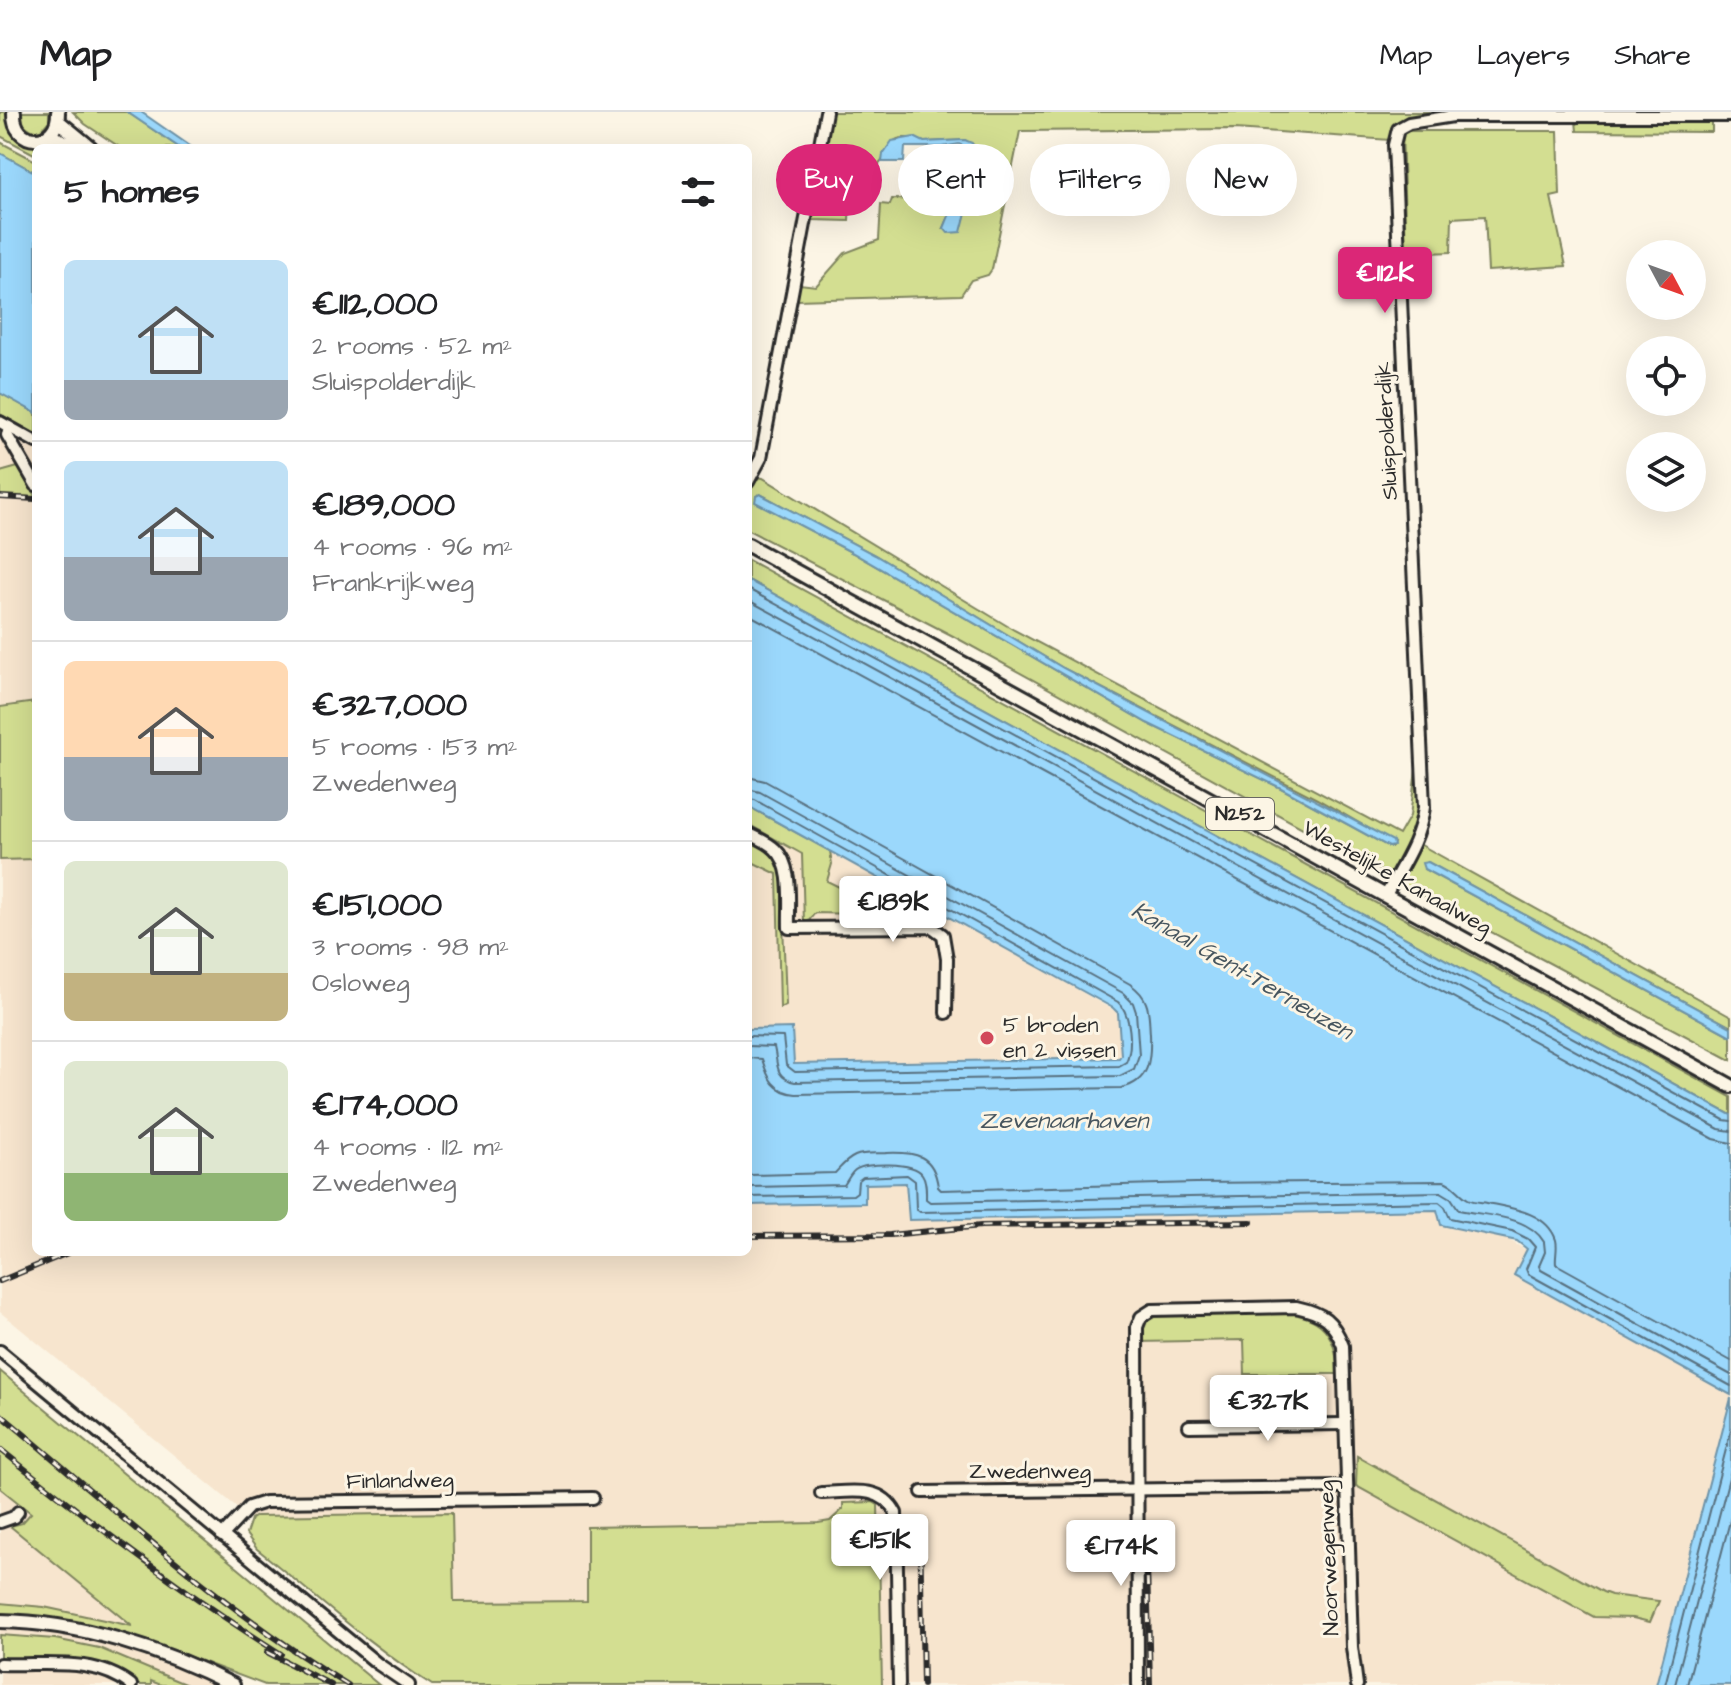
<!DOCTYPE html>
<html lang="en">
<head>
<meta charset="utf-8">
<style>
  body { margin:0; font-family:"Architects Daughter",sans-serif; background:#f2f2f2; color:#202124; height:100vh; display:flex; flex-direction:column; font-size:30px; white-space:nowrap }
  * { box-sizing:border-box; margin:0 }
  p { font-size:26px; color:#757577 }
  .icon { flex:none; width:44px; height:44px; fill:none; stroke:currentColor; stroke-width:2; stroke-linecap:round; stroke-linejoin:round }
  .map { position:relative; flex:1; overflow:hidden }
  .sheet { position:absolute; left:32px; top:32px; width:720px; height:1112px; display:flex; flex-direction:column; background:#fff; border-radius:12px; box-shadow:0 8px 32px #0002 }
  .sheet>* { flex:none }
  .banner { position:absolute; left:776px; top:32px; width:760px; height:72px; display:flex; gap:16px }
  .needle { width:52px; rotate:131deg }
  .controls { position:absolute; left:1626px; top:128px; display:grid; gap:16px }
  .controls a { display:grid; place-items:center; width:80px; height:80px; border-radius:50%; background:#fff; box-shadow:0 8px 32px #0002; font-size:40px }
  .price { position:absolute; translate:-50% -68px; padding:0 18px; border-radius:8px; background:#fff; color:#222; font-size:26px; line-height:52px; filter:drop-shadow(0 2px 4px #0008) }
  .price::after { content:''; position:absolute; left:50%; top:48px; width:24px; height:18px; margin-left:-12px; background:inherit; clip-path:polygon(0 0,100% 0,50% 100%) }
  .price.selected { background:#db2777; color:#fff }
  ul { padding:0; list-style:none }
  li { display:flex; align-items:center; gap:24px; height:200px; padding:0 32px }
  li+li { border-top:2px solid #e0e0e0 }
  li span { display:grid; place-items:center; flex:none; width:224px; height:160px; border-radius:12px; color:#555 }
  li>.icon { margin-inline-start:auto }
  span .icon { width:96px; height:96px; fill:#fffc; stroke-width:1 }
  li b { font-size:34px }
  h2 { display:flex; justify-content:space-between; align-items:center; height:96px; padding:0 32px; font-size:34px }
  .pill { padding:0 28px; border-radius:36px; background:#fff; box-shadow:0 8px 32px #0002; font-size:28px; line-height:72px }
  .pill.selected { background:#db2777; color:#fff }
  header { display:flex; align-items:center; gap:48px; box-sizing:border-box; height:112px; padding:0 40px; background:#fff; border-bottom:2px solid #e0e0e0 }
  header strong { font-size:38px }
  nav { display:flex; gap:44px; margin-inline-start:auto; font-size:28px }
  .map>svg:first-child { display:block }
  .built { fill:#f7e5ce }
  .green { fill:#d3de91; stroke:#7f845e; stroke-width:2; fill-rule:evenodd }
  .water { fill:#9bd8fc; stroke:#6e93a8; stroke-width:2 }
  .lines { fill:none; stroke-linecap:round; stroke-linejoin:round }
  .shore { stroke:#58707f; stroke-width:2 }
  .minor-casing { stroke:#2b2b2b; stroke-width:16 }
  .major-casing { stroke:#2b2b2b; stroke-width:18 }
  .minor { stroke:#fcf5e5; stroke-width:10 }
  .major { stroke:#fcf5e5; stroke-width:12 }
  .rail-casing { stroke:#2b2b2b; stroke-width:6 }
  .rail { stroke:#fcf5e5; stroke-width:3; stroke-dasharray:9; stroke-linecap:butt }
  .poi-dot { fill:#d1495b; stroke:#fcf5e5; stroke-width:3 }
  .labels { text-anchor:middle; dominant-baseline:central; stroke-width:6; stroke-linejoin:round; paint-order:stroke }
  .shield { fill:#fcf5e5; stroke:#6a6863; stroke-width:2 }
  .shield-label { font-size:20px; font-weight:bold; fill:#2b2b2b }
  .street-label { font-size:22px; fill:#2b2b2b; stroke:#fcf5e5 }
  .poi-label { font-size:22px; fill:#2b2b2b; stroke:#fcf5e5; text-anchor:start }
  .water-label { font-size:24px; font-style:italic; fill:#47565f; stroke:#fcf5e5 }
</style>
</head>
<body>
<header>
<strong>Map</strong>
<nav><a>Map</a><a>Layers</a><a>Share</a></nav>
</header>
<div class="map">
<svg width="1731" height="1573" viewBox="0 0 1731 1573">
  <rect width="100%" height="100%" fill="#fcf5e5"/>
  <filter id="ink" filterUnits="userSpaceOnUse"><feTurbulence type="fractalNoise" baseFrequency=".0125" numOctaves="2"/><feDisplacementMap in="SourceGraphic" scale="16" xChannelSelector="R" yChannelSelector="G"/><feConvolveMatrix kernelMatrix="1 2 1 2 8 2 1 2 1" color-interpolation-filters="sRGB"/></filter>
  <g filter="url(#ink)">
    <!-- built -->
    <g class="built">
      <path d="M0,252L36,273V1140H748V686L1731,1257V1355L1678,1573H453L0,1200Z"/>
      <path d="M0,1374L32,1400L240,1573H0Z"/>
    </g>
    <!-- green -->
    <g class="green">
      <path d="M0,0H9L11,14L65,33L63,36H36V43L0,24Z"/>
      <path d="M22,0H49V9L41,18L33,19L23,12Z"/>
      <path d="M73,0H127L180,36H121L85,12Z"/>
      <path d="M831,0H1558L1399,11L1390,28L1235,17L1020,19L992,157L988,163L971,168L961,183L797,188L800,172L816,174L845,141L879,128L881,92L890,93L892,87L956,88L944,116L963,106L968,88L964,82C966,64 981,53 975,35L965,28L924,30C918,27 913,27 906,26C884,25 890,46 876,55C869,60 860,57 851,59L849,109L813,108Z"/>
      <path d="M1576,9H1712V20L1577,19Z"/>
      <path d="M1402,19H1558L1560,83L1551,85L1566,154L1488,159L1485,104L1452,106L1451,140L1406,142Z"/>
      <path d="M0,30L36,49V61L0,41Z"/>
      <path d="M0,281L36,301V322L0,302Z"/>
      <path d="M18,355L36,384V389L0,384V360Z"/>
      <path d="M756,365L763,366L1014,518L1399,723L1410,704L1419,635L1422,703L1392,765L953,524L748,418V374ZM760,382L875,443L1063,556L1317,687L1394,731L1392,735H1389L1281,676L1147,611L853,441L756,390V384Z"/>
      <path d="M748,448L1731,985V1003L748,468Z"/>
      <path d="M36,590V747L0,748V595Z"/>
      <path d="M748,694L830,739L832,752L827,769L896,803L815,801L807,811H804L802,742L748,712Z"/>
      <path d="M748,726L771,740L781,754L786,893L780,896L777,762L748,748Z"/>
      <path d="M1421,733L1731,905V915L1428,750L1424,757L1731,924V948L1403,773L1400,770L1417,735Z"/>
      <path d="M1270,1199C1316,1202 1336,1213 1338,1262H1245L1244,1228L1138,1230L1140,1212L1149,1202Z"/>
      <path d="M0,1259L379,1573H265L145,1528L74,1511L0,1501V1491L44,1495L132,1514L10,1414L22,1411L31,1401L0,1376Z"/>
      <path d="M1357,1344L1603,1480L1611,1483L1659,1489L1650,1510L1633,1506L1594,1505L1356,1374Z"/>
      <path d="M873,1390L878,1393L882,1573H432C369,1533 315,1483 257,1437L246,1422L251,1407L256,1404L452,1401L454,1490L587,1489V1415L818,1411L830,1409L843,1397V1391Z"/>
      <path d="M0,1523L55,1527L99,1536L187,1573H161L151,1569V1573H137L111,1556L91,1550L0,1546Z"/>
    </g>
    <!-- water -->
    <g class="water">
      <path d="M127,0H141L193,36H180Z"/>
      <path d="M914,25L924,30L965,28L972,31L977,39V51L965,72L964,82L968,93L961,120L948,121L944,116L971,50L969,37L959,32L943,35H905L904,50H882L883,42L892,29Z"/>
      <path d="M0,41L36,61V301L0,281Z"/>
      <path d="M760,382L875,443L1063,556L1393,729L1394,734L1389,735L1281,676L1147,611L853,441L755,390L756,384Z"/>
      <path d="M748,468L1731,1003V1283L1514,1163L1527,1137L1517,1129L1441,1113L1437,1098L909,1108L906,1071L865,1072V1091L748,1093V917L792,916L794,952L1119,946L1121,943L1118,901L1113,896L748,694Z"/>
      <path d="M1428,750L1731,915V924L1424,757L1422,751Z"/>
      <path d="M1731,1286V1573H1656Z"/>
    </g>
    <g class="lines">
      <!-- shore -->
      <g class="shore">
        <path d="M748,477L1724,1008L1731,1009"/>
        <path d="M748,488L1719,1017L1731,1019"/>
        <path d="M748,502L1714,1027L1731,1031"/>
        <path d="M748,665L765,669L1130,872C1137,877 1143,882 1146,891C1150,900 1149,912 1150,922C1151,947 1150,970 1121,976L796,982C774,980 768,967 762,947L748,946"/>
        <path d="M748,677L760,680L1123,881L1133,891L1136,900L1139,943L1134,957L1120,964L795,970C774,966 778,951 774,935L748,934"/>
        <path d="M748,687L755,688L1118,890C1131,901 1133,935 1126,950L1119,954L795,960L786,953L783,925L748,924"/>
        <path d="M748,1063L835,1061C841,1055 846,1048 855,1044C864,1040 876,1042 887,1041C915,1040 934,1042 938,1075L941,1078L1195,1071L1444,1069C1455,1073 1459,1082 1468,1087C1473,1090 1481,1090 1487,1091C1511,1096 1547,1100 1556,1128C1558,1136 1555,1145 1556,1152L1731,1249"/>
        <path d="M748,1075L844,1073C847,1069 850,1062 855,1058C866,1050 914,1050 922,1062C927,1069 926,1079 926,1087L930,1090L1441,1080L1451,1086L1459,1098C1486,1104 1528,1103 1544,1130L1545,1140L1539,1154L1541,1158L1731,1263"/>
        <path d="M748,1085L853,1083L857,1080L858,1069L863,1065L907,1063L915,1069L916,1097L920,1100L1439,1090L1445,1095L1450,1106L1512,1119L1528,1127L1535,1135L1526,1157L1528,1162L1731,1274"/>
        <path d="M1665,1573L1731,1318"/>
        <path d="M1675,1573L1731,1358"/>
        <path d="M1687,1573L1731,1405"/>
      </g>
      <defs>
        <g id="minor">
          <path d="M0,310L36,330"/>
          <path d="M9,315L7,323L36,373"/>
          <path d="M748,370L761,346L826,0"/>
          <path d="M748,721C757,726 768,730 775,737C794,754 788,793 789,816L932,815L943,823L947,847L946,901"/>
          <path d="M1386,783C1402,753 1420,728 1424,695L1394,33L1398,17L1409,11L1453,4H1731"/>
          <path d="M0,1239L378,1552L409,1573"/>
          <path d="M1189,1314L1345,1312"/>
          <path d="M922,1380L1346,1375"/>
          <path d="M821,1381C850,1380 881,1372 896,1401L899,1573"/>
          <path d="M0,1410L14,1405L18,1400"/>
          <path d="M222,1424L249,1395L265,1390L593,1386"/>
          <path d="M0,1552C44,1554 94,1544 131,1573"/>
          <path d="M1138,1573L1137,1215L1141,1205L1152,1198L1296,1195C1323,1201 1333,1208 1343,1234L1352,1535L1357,1573"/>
        </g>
        <g id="major">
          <path d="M14,0C12,36 59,36 58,0"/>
          <path d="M58,9L91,36"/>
          <path d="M49,23L79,36"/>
          <path d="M748,433L1731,974"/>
          <path d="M0,1509C80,1510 162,1537 233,1573"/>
        </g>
      </defs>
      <!-- minor casing -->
      <use href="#minor" class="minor-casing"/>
      <!-- major casing -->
      <use href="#major" class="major-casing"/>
      <!-- minor -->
      <use href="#minor" class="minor"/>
      <!-- major -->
      <use href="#major" class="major"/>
      <defs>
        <g id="rail">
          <path d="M0,385L36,387"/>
          <path d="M748,1124L890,1123L981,1114L1251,1110"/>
          <path d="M0,1169L70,1140"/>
          <path d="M0,1302C112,1395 222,1498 348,1573"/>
          <path d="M0,1337C90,1410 182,1480 281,1542"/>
          <path d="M1146,1412L1150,1573"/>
          <path d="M920,1413L923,1573"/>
          <path d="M267,1540L331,1573"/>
        </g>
      </defs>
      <!-- rail casing -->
      <use href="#rail" class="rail-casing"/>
      <!-- rail -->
      <use href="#rail" class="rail"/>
    </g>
  </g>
  <!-- markers -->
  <circle class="poi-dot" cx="987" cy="926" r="8"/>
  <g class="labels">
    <!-- shield labels -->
    <rect class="shield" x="1206" y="686" width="68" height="32" rx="6"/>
    <g class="shield-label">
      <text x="1240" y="702">N252</text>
    </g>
    <!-- street labels -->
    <g class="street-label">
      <text transform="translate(1387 319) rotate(-93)">Sluispolderdijk</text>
      <text transform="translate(1397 766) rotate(29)">Westelijke Kanaalweg</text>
      <text x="1030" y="1359">Zwedenweg</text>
      <text transform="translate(400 1369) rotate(-1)">Finlandweg</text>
      <text transform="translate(1329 1446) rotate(-92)">Noorwegenweg</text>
    </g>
    <!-- poi labels -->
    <g class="poi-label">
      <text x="1003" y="913">5 broden<tspan x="1003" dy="25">en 2 vissen</tspan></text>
    </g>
    <!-- water labels -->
    <g class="water-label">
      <text transform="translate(1242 859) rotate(30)">Kanaal Gent-Terneuzen</text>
      <text x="1064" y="1009">Zevenaarhaven</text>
    </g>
  </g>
</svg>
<div class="controls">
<a><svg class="needle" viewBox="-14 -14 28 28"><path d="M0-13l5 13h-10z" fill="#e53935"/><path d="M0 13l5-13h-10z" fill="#757577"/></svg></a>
<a><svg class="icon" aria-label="locate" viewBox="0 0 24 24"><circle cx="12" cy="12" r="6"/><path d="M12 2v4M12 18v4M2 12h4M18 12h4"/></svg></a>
<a><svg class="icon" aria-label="layers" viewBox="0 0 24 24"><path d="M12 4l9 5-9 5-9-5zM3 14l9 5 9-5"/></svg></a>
</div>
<b class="price selected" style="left:1385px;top:203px">€112K</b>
<b class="price" style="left:893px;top:832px">€189K</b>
<b class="price" style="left:1268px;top:1331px">€327K</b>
<b class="price" style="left:880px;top:1470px">€151K</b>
<b class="price" style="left:1121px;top:1476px">€174K</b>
<div class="banner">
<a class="pill selected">Buy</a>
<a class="pill">Rent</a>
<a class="pill">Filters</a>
<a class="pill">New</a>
</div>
<section class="sheet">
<h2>5 homes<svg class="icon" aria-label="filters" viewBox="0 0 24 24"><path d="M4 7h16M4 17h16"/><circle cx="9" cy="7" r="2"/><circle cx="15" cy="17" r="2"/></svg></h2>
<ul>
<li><span style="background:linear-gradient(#bfe0f5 75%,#9aa5b1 0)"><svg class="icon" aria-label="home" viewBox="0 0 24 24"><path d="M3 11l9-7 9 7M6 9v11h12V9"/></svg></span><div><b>€112,000</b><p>2 rooms · 52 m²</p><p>Sluispolderdijk</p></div></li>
<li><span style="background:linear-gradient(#bfe0f5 60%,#9aa5b1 0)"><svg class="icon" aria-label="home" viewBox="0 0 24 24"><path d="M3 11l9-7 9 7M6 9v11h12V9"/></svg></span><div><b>€189,000</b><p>4 rooms · 96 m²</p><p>Frankrijkweg</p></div></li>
<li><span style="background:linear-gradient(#ffd9b3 60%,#9aa5b1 0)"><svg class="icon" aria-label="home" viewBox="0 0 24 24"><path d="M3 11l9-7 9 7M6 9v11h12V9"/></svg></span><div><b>€327,000</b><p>5 rooms · 153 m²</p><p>Zwedenweg</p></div></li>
<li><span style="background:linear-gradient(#dfe7d0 70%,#c2b280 0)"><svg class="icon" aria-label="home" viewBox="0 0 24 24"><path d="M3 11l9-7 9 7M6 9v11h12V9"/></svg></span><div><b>€151,000</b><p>3 rooms · 98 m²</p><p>Osloweg</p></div></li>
<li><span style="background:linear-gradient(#dfe7d0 70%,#8fb573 0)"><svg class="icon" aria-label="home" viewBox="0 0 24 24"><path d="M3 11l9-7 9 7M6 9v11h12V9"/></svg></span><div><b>€174,000</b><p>4 rooms · 112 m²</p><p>Zwedenweg</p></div></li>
</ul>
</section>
</div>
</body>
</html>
